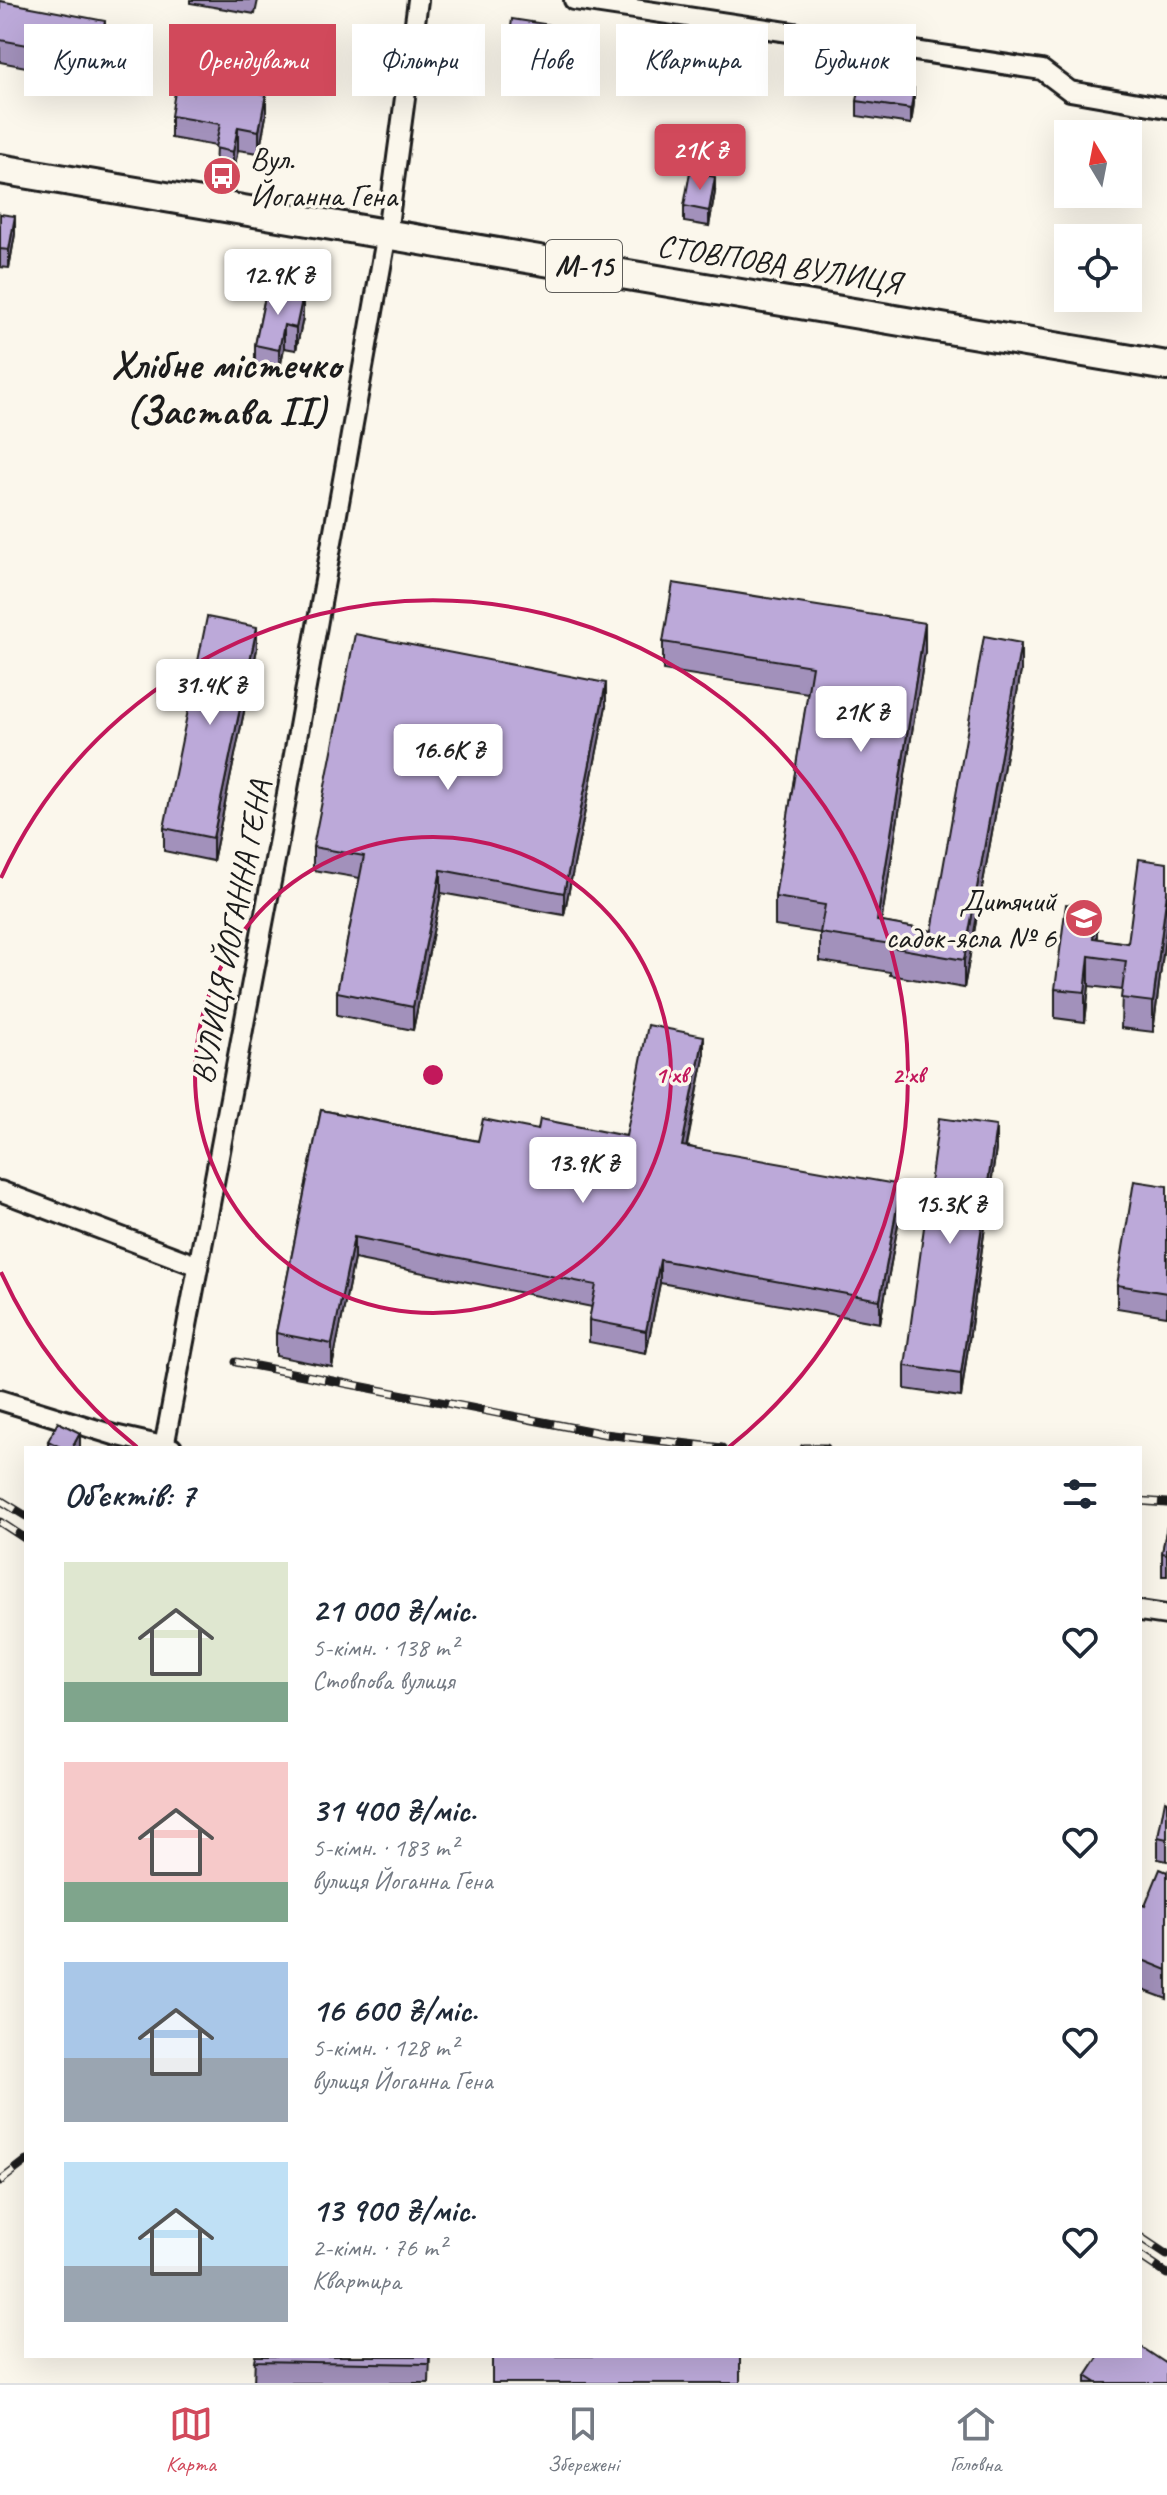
<!DOCTYPE html>
<html lang="uk">
<head>
<meta charset="utf-8">
<style>
  body { margin:0; font-family:Caveat,sans-serif; background:#f6f6f7; color:#1f2937; height:100vh; display:flex; flex-direction:column; font-size:30px; white-space:nowrap }
  * { box-sizing:border-box; margin:0 }
  p { font-size:26px; color:#747a83 }
  .icon { flex:none; width:44px; height:44px; fill:none; stroke:currentColor; stroke-width:2; stroke-linecap:round; stroke-linejoin:round }
  .map { position:relative; flex:1; overflow:hidden }
  .drawer { position:absolute; left:24px; top:1446px; width:1118px; height:912px; display:flex; flex-direction:column; background:#fff; border-radius:0px; box-shadow:0 8px 32px #0002 }
  .drawer>* { flex:none }
  .top-card { position:absolute; left:24px; top:24px; width:1120px; height:72px; display:flex; gap:16px }
  .needle { width:52px; rotate:350deg }
  .controls { position:absolute; left:1054px; top:120px; display:grid; gap:16px }
  .controls a { display:grid; place-items:center; width:88px; height:88px; border-radius:0px; background:#fff; box-shadow:0 8px 32px #0002; font-size:40px }
  .price { position:absolute; translate:-50% -68px; padding:0 18px; border-radius:8px; background:#fff; color:#222; font-size:26px; line-height:52px; filter:drop-shadow(0 2px 4px #0008) }
  .price::after { content:''; position:absolute; left:50%; top:48px; width:24px; height:18px; margin-left:-12px; background:inherit; clip-path:polygon(0 0,100% 0,50% 100%) }
  .price.on { background:#d1495b; color:#fff }
  ul { padding:0; list-style:none }
  li { display:flex; align-items:center; gap:24px; height:200px; padding:0 40px }
  li span { display:grid; place-items:center; flex:none; width:224px; height:160px; border-radius:0px; color:#555 }
  li>.icon { margin-inline-start:auto }
  span .icon { width:96px; height:96px; fill:#fffc; stroke-width:1 }
  li b { font-size:34px }
  h2 { display:flex; justify-content:space-between; align-items:center; height:96px; padding:0 40px; font-size:34px }
  .pill { padding:0 28px; border-radius:0px; background:#fff; box-shadow:0 8px 32px #0002; font-size:28px; line-height:72px }
  .pill.on { background:#d1495b; color:#fff }
  .tabs { display:flex; justify-content:space-around; align-items:center; height:112px; border-top:2px solid #e0e1e3; background:#fff; font-size:22px; color:#747a83 }
  .tabs a { display:grid; justify-items:center; gap:4px }
  .tabs .on { color:#d1495b }
  .map>svg:first-child { display:block }
  .lines { fill:none; stroke-linecap:round; stroke-linejoin:round }
  .street-casing { stroke:#1c1c1c; stroke-width:24 }
  .primary-casing { stroke:#1c1c1c; stroke-width:34 }
  .street { stroke:#fbf7ec; stroke-width:18 }
  .primary { stroke:#fbf7ec; stroke-width:28 }
  .rail-casing { stroke:#1c1c1c; stroke-width:9 }
  .rail { stroke:#fbf7ec; stroke-width:6; stroke-dasharray:18; stroke-linecap:butt }
  .wall { fill:#a291bb; stroke:#1c1c1c; stroke-width:2 }
  .shaded-wall { fill:#847698; stroke:#1c1c1c; stroke-width:2 }
  .building { fill:#bca9d9; stroke:#1c1c1c; stroke-width:2 }
  .ring { fill:none; stroke:#c2185b; stroke-width:4 }
  .labels { text-anchor:middle; dominant-baseline:central; stroke-width:7; stroke-linejoin:round; paint-order:stroke }
  .shield { fill:#fbf7ec; stroke:#5f5e5a; stroke-width:2 }
  .shield-label { font-size:30px; font-weight:bold; fill:#1c1c1c }
  .poi-label { font-size:32px; fill:#1c1c1c; stroke:#fbf7ec; text-anchor:start }
  .street-label { font-size:32px; fill:#1c1c1c; stroke:#fbf7ec }
  .district-label { font-size:40px; font-weight:bold; fill:#1c1c1c; stroke:#fbf7ec }
  .centre { fill:#c2185b; stroke:#fbf7ec; stroke-width:4 }
  .ring-label { font-size:24px; text-anchor:middle; font-weight:bold; fill:#c2185b; stroke:#fbf7ec; stroke-width:7; stroke-linejoin:round; paint-order:stroke }
</style>
</head>
<body>
<div class="map">
<svg width="1167" height="2383" viewBox="0 0 1167 2383">
  <rect width="100%" height="100%" fill="#fbf7ec"/>
  <filter id="ink" filterUnits="userSpaceOnUse"><feTurbulence type="fractalNoise" baseFrequency=".0125" numOctaves="2"/><feDisplacementMap in="SourceGraphic" scale="16" xChannelSelector="R" yChannelSelector="G"/><feConvolveMatrix kernelMatrix="1 2 1 2 8 2 1 2 1" color-interpolation-filters="sRGB"/></filter>
  <g filter="url(#ink)">
    <g class="lines">
      <defs>
        <g id="street">
          <path d="M574,0L1042,70L1070,91L1167,108"/>
          <path d="M0,1191L198,1266"/>
          <path d="M0,1400L114,1435L172,1448"/>
          <path d="M164,1447L279,839L387,233L418,0"/>
          <path d="M1140,1611L1167,1615"/>
        </g>
        <path id="primary" d="M0,169L1167,366"/>
      </defs>
      <!-- street casing -->
      <use href="#street" class="street-casing"/>
      <!-- primary casing -->
      <use href="#primary" class="primary-casing"/>
      <!-- street -->
      <use href="#street" class="street"/>
      <!-- primary -->
      <use href="#primary" class="primary"/>
      <defs>
        <g id="rail">
          <path d="M236,1362L605,1434L722,1448"/>
          <path d="M804,1448H826"/>
          <path d="M0,1500L26,1516"/>
          <path d="M1140,1501L1167,1503"/>
          <path d="M0,1522L26,1539"/>
          <path d="M0,2181L26,2161"/>
          <path d="M1140,2237L1167,2255"/>
          <path d="M1140,2256L1167,2274"/>
        </g>
      </defs>
      <!-- rail casing -->
      <use href="#rail" class="rail-casing"/>
      <!-- rail -->
      <use href="#rail" class="rail"/>
    </g>
    <!-- wall -->
    <g class="wall">
      <path d="M190,0H258L255,14L190,3Z"/>
      <path d="M0,1L105,43L98,81L0,62Z"/>
      <path d="M564,42L559,74L508,66V50Z"/>
      <path d="M857,101L914,103L911,124L857,116Z"/>
      <path d="M171,116H266L259,153L238,150L233,174L215,170L216,146L171,138Z"/>
      <path d="M715,192L709,226L684,222V206Z"/>
      <path d="M0,214L15,234L9,268L0,267Z"/>
      <path d="M267,287L303,318L296,350L284,348L279,373L255,367V345Z"/>
      <path d="M663,642L925,652L881,922L932,931L1021,671L964,988L890,975V972L820,961V933L775,926V897L808,693L663,670Z"/>
      <path d="M257,649L213,861L164,851V828Z"/>
      <path d="M606,706L564,915L441,893L413,1030L337,1015V992L360,878L313,870V847Z"/>
      <path d="M1167,863V922L1153,1032L1121,1028L1122,990L1089,986L1085,1022L1055,1018V989L1097,939L1128,943Z"/>
      <path d="M704,1058L687,1146L901,1208L880,1323L660,1283L646,1353L589,1342V1320L592,1307L354,1259L332,1367L276,1356V1333L321,1110L478,1141L538,1130L626,1136Z"/>
      <path d="M996,1149L961,1397L905,1389V1366Z"/>
      <path d="M1167,1186V1316L1117,1308V1285Z"/>
      <path d="M48,1441L80,1448H48Z"/>
      <path d="M1167,1526V1576H1162V1553Z"/>
      <path d="M1167,1801V1861L1158,1859V1837Z"/>
      <path d="M1167,1872V1999L1140,1989V1904L1145,1906Z"/>
      <path d="M255,2356H430L429,2383H254Z"/>
      <path d="M1086,2376L1167,2383H1086Z"/>
    </g>
    <!-- shaded-wall -->
    <g class="shaded-wall">
      <path d="M105,21V43L98,81V58Z"/>
      <path d="M564,27V42L559,74V59Z"/>
      <path d="M914,88V103L911,124V109Z"/>
      <path d="M266,94V116L259,153V131Z"/>
      <path d="M238,127V150L233,174V152Z"/>
      <path d="M715,177V192L709,226V211Z"/>
      <path d="M15,216V234L9,268V250Z"/>
      <path d="M303,295V318L296,350V328Z"/>
      <path d="M284,325V348L279,373V350Z"/>
      <path d="M925,623V652L878,942L877,921Z"/>
      <path d="M257,627V649L213,861V838Z"/>
      <path d="M1021,643V671L964,988V960Z"/>
      <path d="M606,683V706L564,915V893Z"/>
      <path d="M441,870V893L413,1030V1007Z"/>
      <path d="M1167,892V922L1153,1032V1002Z"/>
      <path d="M1097,907V937L1094,957L1093,938Z"/>
      <path d="M1089,956V986L1085,1022V992Z"/>
      <path d="M704,1036V1058L682,1168V1146Z"/>
      <path d="M996,1126V1149L961,1397V1374Z"/>
      <path d="M901,1185V1208L880,1323V1300Z"/>
      <path d="M354,1237V1259L332,1367V1344Z"/>
      <path d="M660,1260V1283L646,1353V1331Z"/>
      <path d="M80,1433V1448H72Z"/>
    </g>
    <!-- building -->
    <g class="building">
      <path d="M0,1L105,21L98,58L0,40Z"/>
      <path d="M512,19L564,27L559,59L508,50Z"/>
      <path d="M861,79L914,88L911,109L857,101Z"/>
      <path d="M177,80L266,94L259,131L238,127L233,152L215,148L220,124L171,116Z"/>
      <path d="M690,172L715,177L709,211L684,206Z"/>
      <path d="M0,214L15,216L9,250L0,249Z"/>
      <path d="M267,287L303,295L296,328L284,325L279,350L255,345Z"/>
      <path d="M673,583L925,623L877,921L932,931L984,636L1021,643L964,960L890,947L891,944L820,933L825,905L775,897L812,666L663,642Z"/>
      <path d="M207,617L257,627L213,838L164,828Z"/>
      <path d="M355,634L606,683L564,893L441,870L413,1007L337,992L364,856L313,847Z"/>
      <path d="M1139,859L1167,863V892L1153,1002L1121,998L1126,961L1089,956L1085,992L1055,989L1066,904L1097,907L1093,938L1128,943Z"/>
      <path d="M648,1025L704,1036L682,1146L901,1185L880,1300L660,1260L646,1331L589,1320L596,1285L354,1237L332,1344L276,1333L321,1110L478,1141L483,1119L538,1130L540,1119L626,1136Z"/>
      <path d="M939,1118L996,1126L961,1374L905,1366Z"/>
      <path d="M1134,1181L1167,1186V1293L1117,1285Z"/>
      <path d="M58,1422L80,1433L72,1448H62L48,1441Z"/>
      <path d="M1167,1526V1554L1162,1553Z"/>
      <path d="M1165,1800L1167,1801V1839L1158,1837Z"/>
      <path d="M1160,1869L1167,1872V1970L1140,1959V1904L1145,1906Z"/>
      <path d="M1140,2346L1167,2364V2383H1097L1086,2376L1099,2356H1140Z"/>
      <path d="M255,2356H429V2364L254,2361Z"/>
      <rect x="492" y="2356" width="248" height="27"/>
    </g>
  </g>
  <!-- distance rings -->
  <g class="ring">
    <circle cx="433" cy="1075" r="238"/>
    <path d="M137 1447A475 475 0 0 1 1 1272M1 878A475 475 0 1 1 729 1447"/>
  </g>
  <!-- icons -->
  <defs>
    <symbol id="bus-disc" viewBox="-11 -11 22 22"><circle r="9.5" fill="#d1495b" stroke="#fbf7ec"/><path d="M-5-6H5V4H4V6H2V4H-2V6H-4V4H-5ZM-3.5-4V0h7V-4ZM-3.5 1.2v1.5H-2V1.2ZM2 1.2v1.5H3.5V1.2Z" fill="#fff"/></symbol>
    <symbol id="school-disc" viewBox="-11 -11 22 22"><circle r="9.5" fill="#d1495b" stroke="#fbf7ec"/><path d="M0-5L7-2L0 1L-7-2ZM-4 1L0 2.5L4 1V4Q0 6-4 4Z" fill="#fff"/></symbol>
  </defs>
  <g fill-rule="evenodd">
    <use href="#bus-disc" x="200" y="154" width="44" height="44"/>
    <use href="#school-disc" x="1062" y="896" width="44" height="44"/>
  </g>
  <g class="labels">
    <!-- shield labels -->
    <rect class="shield" x="546" y="240" width="76" height="52" rx="6"/>
    <g class="shield-label">
      <text x="584" y="266">М-15</text>
    </g>
    <!-- poi labels -->
    <g class="poi-label">
      <text x="250" y="158">Вул.<tspan x="250" dy="37">Йоганна Гена</tspan></text>
      <text x="1056" y="900" text-anchor="end">Дитячий<tspan x="1056" dy="37">садок-ясла № 6</tspan></text>
    </g>
    <!-- street labels -->
    <g class="street-label">
      <text transform="translate(779 264) rotate(9)">СТОВПОВА ВУЛИЦЯ</text>
      <text transform="translate(231 932) rotate(-79)">ВУЛИЦЯ ЙОГАННА ГЕНА</text>
    </g>
    <!-- district labels -->
    <g class="district-label">
      <text x="226" y="365">Хлібне містечко<tspan x="226" dy="46">(Застава ІІ)</tspan></text>
    </g>
  </g>
  <circle cx="433" cy="1075" r="12" class="centre"/>
  <g class="ring-label">
    <text x="671" y="1083">1 хв</text>
    <text x="908" y="1083">2 хв</text>
  </g>
</svg>
<div class="controls">
<a><svg class="needle" viewBox="-14 -14 28 28"><path d="M0-13l5 13h-10z" fill="#e53935"/><path d="M0 13l5-13h-10z" fill="#747a83"/></svg></a>
<a><svg class="icon" aria-label="locate" viewBox="0 0 24 24"><circle cx="12" cy="12" r="6"/><path d="M12 2v4M12 18v4M2 12h4M18 12h4"/></svg></a>
</div>
<b class="price on" style="left:700px;top:192px">21K ₴</b>
<b class="price" style="left:278px;top:317px">12.9K ₴</b>
<b class="price" style="left:210px;top:727px">31.4K ₴</b>
<b class="price" style="left:861px;top:754px">21K ₴</b>
<b class="price" style="left:448px;top:792px">16.6K ₴</b>
<b class="price" style="left:583px;top:1205px">13.9K ₴</b>
<b class="price" style="left:950px;top:1246px">15.3K ₴</b>
<div class="top-card">
<a class="pill">Купити</a>
<a class="pill on">Орендувати</a>
<a class="pill">Фільтри</a>
<a class="pill">Нове</a>
<a class="pill">Квартира</a>
<a class="pill">Будинок</a>
</div>
<section class="drawer">
<h2>Об’єктів: 7<svg class="icon" aria-label="filters" viewBox="0 0 24 24"><path d="M4 7h16M4 17h16"/><circle cx="9" cy="7" r="2"/><circle cx="15" cy="17" r="2"/></svg></h2>
<ul>
<li><span style="background:linear-gradient(#dfe7d0 75%,#7fa58c 0)"><svg class="icon" aria-label="home" viewBox="0 0 24 24"><path d="M3 11l9-7 9 7M6 9v11h12V9"/></svg></span><div><b>21 000 ₴/міс.</b><p>5-кімн. · 138 m²</p><p>Стовпова вулиця</p></div><svg class="icon" aria-label="heart" viewBox="0 0 24 24"><path d="M12 20l-8-8c-3-5 5-10 8-4 3-6 11-1 8 4z"/></svg></li>
<li><span style="background:linear-gradient(#f6c9c9 75%,#7fa58c 0)"><svg class="icon" aria-label="home" viewBox="0 0 24 24"><path d="M3 11l9-7 9 7M6 9v11h12V9"/></svg></span><div><b>31 400 ₴/міс.</b><p>5-кімн. · 183 m²</p><p>вулиця Йоганна Гена</p></div><svg class="icon" aria-label="heart" viewBox="0 0 24 24"><path d="M12 20l-8-8c-3-5 5-10 8-4 3-6 11-1 8 4z"/></svg></li>
<li><span style="background:linear-gradient(#a9c7e8 60%,#9aa5b1 0)"><svg class="icon" aria-label="home" viewBox="0 0 24 24"><path d="M3 11l9-7 9 7M6 9v11h12V9"/></svg></span><div><b>16 600 ₴/міс.</b><p>5-кімн. · 128 m²</p><p>вулиця Йоганна Гена</p></div><svg class="icon" aria-label="heart" viewBox="0 0 24 24"><path d="M12 20l-8-8c-3-5 5-10 8-4 3-6 11-1 8 4z"/></svg></li>
<li><span style="background:linear-gradient(#bfe0f5 65%,#9aa5b1 0)"><svg class="icon" aria-label="home" viewBox="0 0 24 24"><path d="M3 11l9-7 9 7M6 9v11h12V9"/></svg></span><div><b>13 900 ₴/міс.</b><p>2-кімн. · 76 m²</p><p>Квартира</p></div><svg class="icon" aria-label="heart" viewBox="0 0 24 24"><path d="M12 20l-8-8c-3-5 5-10 8-4 3-6 11-1 8 4z"/></svg></li>
</ul>
</section>
</div>
<nav class="tabs">
<a class="on"><svg class="icon" aria-label="map" viewBox="0 0 24 24"><path d="M3 6l6-2 6 2 6-2v14l-6 2-6-2-6 2zM9 4v14M15 6v14"/></svg>Карта</a>
<a><svg class="icon" aria-label="saved" viewBox="0 0 24 24"><path d="M7 4h10v16l-5-4-5 4z"/></svg>Збережені</a>
<a><svg class="icon" aria-label="home" viewBox="0 0 24 24"><path d="M3 11l9-7 9 7M6 9v11h12V9"/></svg>Головна</a>
</nav>
</body>
</html>
